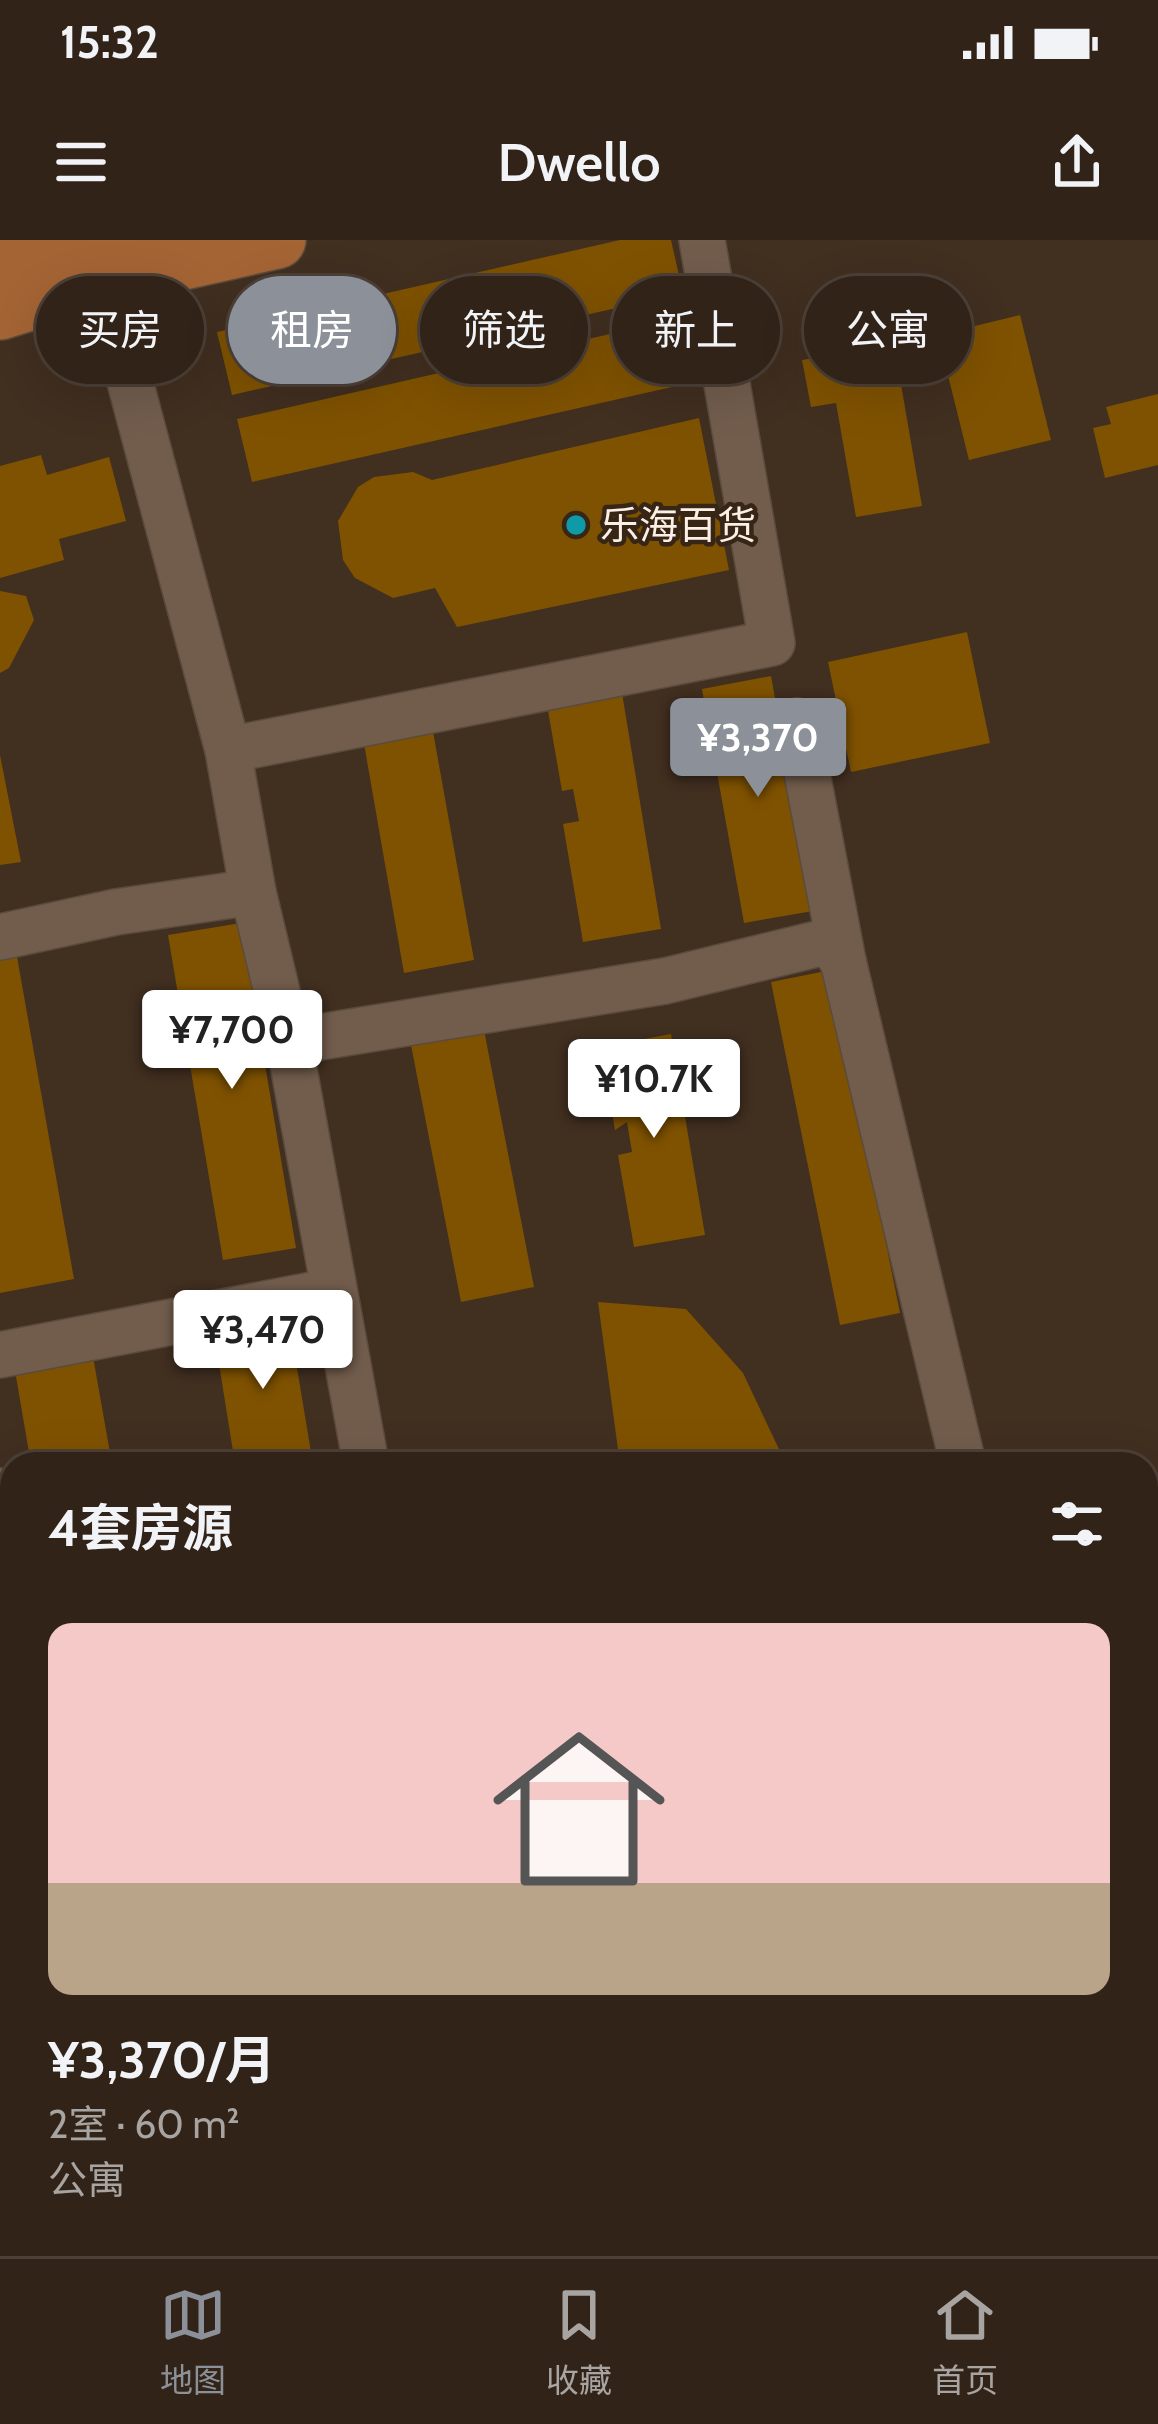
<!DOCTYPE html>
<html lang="zh">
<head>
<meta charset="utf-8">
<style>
  body { margin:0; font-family:Cabin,"Noto Sans SC",sans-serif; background:#392b21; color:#f1f3f6; height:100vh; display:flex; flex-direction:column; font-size:45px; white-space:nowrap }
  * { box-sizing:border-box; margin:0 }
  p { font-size:39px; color:#a8a4a2 }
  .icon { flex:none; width:66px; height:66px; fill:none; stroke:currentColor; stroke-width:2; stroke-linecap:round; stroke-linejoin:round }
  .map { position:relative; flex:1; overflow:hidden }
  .drawer { position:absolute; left:0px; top:1212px; width:1158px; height:804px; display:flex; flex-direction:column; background:#312318; border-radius:36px 36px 0 0; box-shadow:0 12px 48px #0002,0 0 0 3px #4c4037 }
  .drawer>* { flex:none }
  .top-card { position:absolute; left:36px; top:36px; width:1086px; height:108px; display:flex; gap:24px }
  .price { position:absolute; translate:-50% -102px; padding:0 27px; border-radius:12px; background:#fff; color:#222; font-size:39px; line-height:78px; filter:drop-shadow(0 3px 6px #0008) }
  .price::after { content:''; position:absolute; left:50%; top:72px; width:36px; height:27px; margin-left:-18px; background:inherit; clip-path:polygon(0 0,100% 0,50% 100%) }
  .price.selected { background:#8c9099; color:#fff }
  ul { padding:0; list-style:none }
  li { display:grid; align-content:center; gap:24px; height:636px; padding:0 48px }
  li+li { border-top:3px solid #4c4037 }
  li span { display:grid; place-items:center; height:372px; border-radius:24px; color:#555 }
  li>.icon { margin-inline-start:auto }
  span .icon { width:216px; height:216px; fill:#fffc; stroke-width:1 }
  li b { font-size:51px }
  h2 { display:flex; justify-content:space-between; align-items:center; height:144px; padding:0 48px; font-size:51px }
  .pill { padding:0 42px; border-radius:54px; background:#312318; box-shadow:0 12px 48px #0002,0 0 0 3px #4c4037; font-size:42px; line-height:108px }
  .pill.selected { background:#8c9099; color:#fff }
  .status { display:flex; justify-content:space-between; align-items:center; height:84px; padding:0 60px; background:#312318; direction:ltr }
  .status svg { height:33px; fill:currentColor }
  header { display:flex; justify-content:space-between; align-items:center; height:156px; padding:0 48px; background:#312318; font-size:54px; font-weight:600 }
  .tab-bar { display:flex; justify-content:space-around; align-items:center; height:168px; border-top:3px solid #4c4037; background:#312318; font-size:33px; color:#a8a4a2 }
  .tab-bar a { display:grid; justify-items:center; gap:6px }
  .tab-bar .selected { color:#8c9099 }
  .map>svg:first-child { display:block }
  .building { fill:#7f5201 }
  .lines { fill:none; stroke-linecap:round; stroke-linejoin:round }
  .minor-casing { stroke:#5a4b3d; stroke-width:48 }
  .major-casing { stroke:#5a4b3d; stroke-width:60 }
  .minor { stroke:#725d4d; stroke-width:45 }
  .major { stroke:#a56434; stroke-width:57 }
  .culture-dot { fill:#0f9aa8; stroke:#372516; stroke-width:4.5 }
  .labels { text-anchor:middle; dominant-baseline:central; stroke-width:9; stroke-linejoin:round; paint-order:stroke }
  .poi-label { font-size:39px; fill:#fcf0e6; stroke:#372516; text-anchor:start }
</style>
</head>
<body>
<div class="status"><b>15:32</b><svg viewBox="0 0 49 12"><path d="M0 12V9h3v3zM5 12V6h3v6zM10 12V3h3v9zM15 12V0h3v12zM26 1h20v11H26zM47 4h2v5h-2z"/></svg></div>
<header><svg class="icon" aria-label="menu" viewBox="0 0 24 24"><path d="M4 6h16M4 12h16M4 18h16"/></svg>Dwello<svg class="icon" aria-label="share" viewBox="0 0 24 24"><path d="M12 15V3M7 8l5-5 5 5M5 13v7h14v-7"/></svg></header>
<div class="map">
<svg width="1158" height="2016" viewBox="0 0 1158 2016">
  <rect width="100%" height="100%" fill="#412f20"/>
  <!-- building -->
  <g class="building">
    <path d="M620,0H671L683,53L232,155L217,92Z"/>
    <path d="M1020,75L1051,200L969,220L938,95Z"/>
    <path d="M689,76L703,140L252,242L237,179Z"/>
    <path d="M894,104L922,266L856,277L836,163L811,167L802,120Z"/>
    <path d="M1158,154V225L1105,238L1093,188L1111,184L1106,167Z"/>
    <path d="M699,178L729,330L457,387L435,348L393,358L355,338L343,320L338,281L358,247L374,237L413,232L432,240Z"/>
    <path d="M41,215L47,235L109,217L126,281L59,299L64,320L0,338V226Z"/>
    <path d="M0,351L26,356L34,380L9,428L0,433Z"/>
    <path d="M967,392L990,503L851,532L828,422Z"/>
    <path d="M771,436L813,671L744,683L702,449Z"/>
    <path d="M622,453L661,689L583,702L563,584L579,581L573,549L562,551L547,465Z"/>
    <path d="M432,486L474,720L404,733L363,498Z"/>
    <path d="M0,515L21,622L0,625Z"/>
    <path d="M241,683L296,1008L223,1020L168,695Z"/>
    <path d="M16,711L74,1039L0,1053V713Z"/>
    <path d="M831,730L900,1073L840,1085L771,742Z"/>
    <path d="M484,790L534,1047L461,1062L411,805Z"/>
    <path d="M671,794L705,995L634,1007L618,915L632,912L627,882L615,890L601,807Z"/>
    <path d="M598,1062L686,1069L743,1133L786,1224H620Z"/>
    <path d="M288,1074L313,1224H235L213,1086Z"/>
    <path d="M92,1111L112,1224H31L14,1125Z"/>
    <rect x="282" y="2004" width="107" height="12"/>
    <path d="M706,2004H806L809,2016H710Z"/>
    <path d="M1017,2004H1110L1113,2016H1017Z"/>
  </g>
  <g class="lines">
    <defs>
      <g id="minor">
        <path d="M95,10L228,510L253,652L289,802L366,1224"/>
        <path d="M797,481L843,721"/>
        <path d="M228,510L772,403L702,0"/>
        <path d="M0,697L116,672L253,652"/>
        <path d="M289,802L665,741L829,701L843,721L963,1224"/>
        <path d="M0,1115L333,1051"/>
        <path d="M0,1251L12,1315"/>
        <path d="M0,1692L12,1758"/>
        <path d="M1146,1716L1158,1708"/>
        <path d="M1146,1814L1158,1870"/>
        <path d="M0,1894L12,1895"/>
        <path d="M41,2004V2016"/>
      </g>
      <g id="major">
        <path d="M0,24L120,1"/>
        <path d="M0,71L103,39L277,0"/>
      </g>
    </defs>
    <!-- minor casing -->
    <use href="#minor" class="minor-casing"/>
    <!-- major casing -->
    <use href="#major" class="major-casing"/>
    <!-- minor -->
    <use href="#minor" class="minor"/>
    <!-- major -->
    <use href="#major" class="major"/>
  </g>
  <!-- markers -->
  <circle class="culture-dot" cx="576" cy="285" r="12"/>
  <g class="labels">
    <!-- poi labels -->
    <g class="poi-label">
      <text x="600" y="285">乐海百货</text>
    </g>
  </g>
</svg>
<b class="price selected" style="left:758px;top:560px">¥3,370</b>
<b class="price" style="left:232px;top:852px">¥7,700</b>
<b class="price" style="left:654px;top:901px">¥10.7K</b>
<b class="price" style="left:263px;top:1152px">¥3,470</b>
<div class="top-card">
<a class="pill">买房</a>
<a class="pill selected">租房</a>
<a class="pill">筛选</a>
<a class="pill">新上</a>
<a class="pill">公寓</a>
</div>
<section class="drawer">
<h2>4套房源<svg class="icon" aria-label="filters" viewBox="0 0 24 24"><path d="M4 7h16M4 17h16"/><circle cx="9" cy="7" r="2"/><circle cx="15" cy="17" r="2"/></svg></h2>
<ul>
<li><span style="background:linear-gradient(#f6c9c9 70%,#b9a48a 0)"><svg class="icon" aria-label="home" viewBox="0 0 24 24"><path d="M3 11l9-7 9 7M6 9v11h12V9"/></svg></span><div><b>¥3,370/月</b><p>2室 · 60 m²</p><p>公寓</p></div></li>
</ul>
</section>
</div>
<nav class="tab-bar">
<a class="selected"><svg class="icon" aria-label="map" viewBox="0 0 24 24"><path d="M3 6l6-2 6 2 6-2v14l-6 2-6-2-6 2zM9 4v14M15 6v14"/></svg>地图</a>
<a><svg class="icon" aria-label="saved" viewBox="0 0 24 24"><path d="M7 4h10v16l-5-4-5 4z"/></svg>收藏</a>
<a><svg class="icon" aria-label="home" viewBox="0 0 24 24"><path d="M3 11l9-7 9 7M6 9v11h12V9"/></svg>首页</a>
</nav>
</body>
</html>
